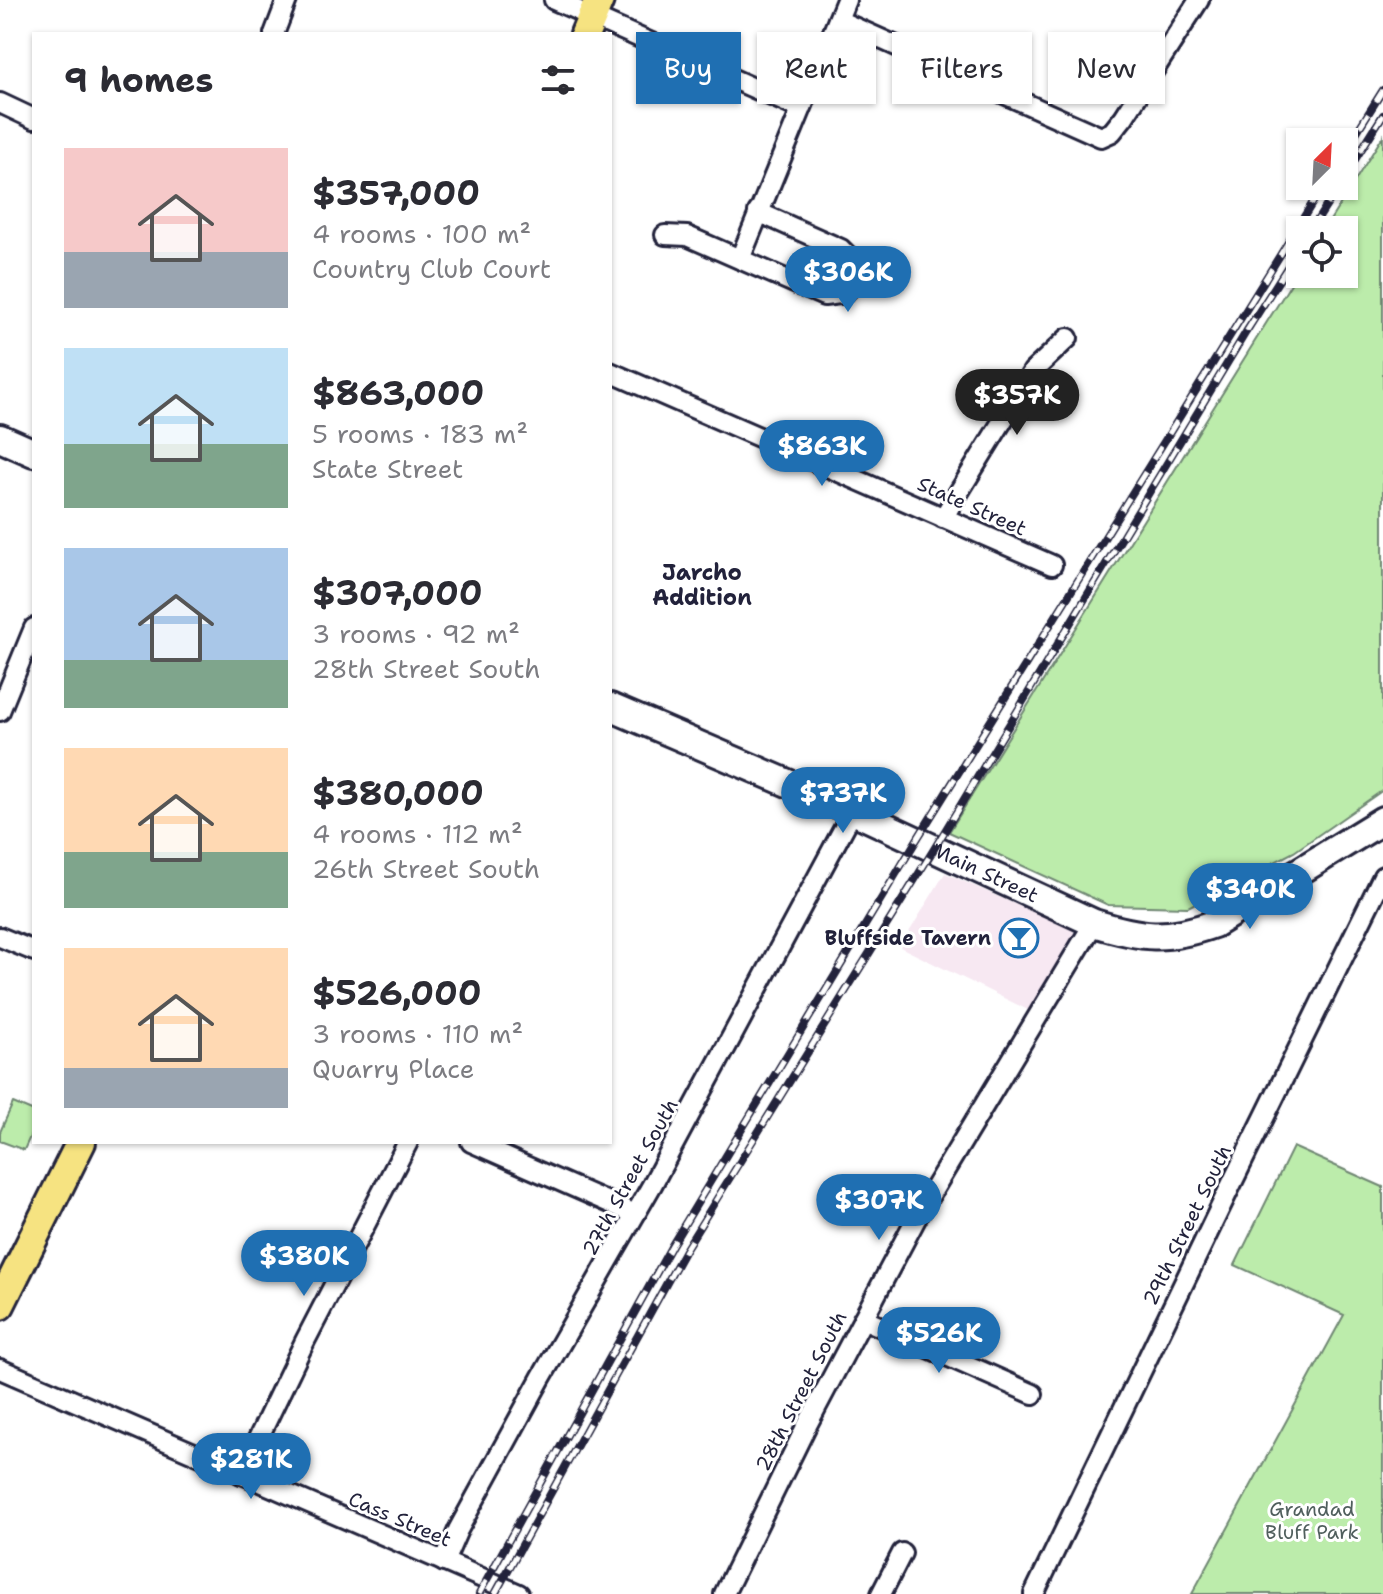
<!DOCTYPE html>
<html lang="en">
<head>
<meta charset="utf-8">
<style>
  body { margin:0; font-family:"Shantell Sans",sans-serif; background:#f2f2f3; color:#2b2b33; height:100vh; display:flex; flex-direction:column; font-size:30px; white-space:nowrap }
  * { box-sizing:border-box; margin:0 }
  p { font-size:26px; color:#7c7c81 }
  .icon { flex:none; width:44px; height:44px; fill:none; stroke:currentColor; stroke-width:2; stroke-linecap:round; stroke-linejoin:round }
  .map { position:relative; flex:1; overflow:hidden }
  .drawer { position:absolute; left:32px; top:32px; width:580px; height:1112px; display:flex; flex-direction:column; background:#fff; border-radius:0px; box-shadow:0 2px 6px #0004 }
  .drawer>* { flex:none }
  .banner { position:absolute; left:636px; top:32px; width:626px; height:72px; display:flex; gap:16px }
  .needle { width:52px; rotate:24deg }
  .controls { position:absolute; left:1286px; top:128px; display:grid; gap:16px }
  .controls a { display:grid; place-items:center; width:72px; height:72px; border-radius:0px; background:#fff; box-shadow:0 2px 6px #0004; font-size:40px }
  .price { position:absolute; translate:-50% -68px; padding:0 18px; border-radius:28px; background:#1f6fb2; color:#fff; font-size:26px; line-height:52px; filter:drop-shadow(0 2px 4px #0008) }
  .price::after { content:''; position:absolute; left:50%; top:48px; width:24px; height:18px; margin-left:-12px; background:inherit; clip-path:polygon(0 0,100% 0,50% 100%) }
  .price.on { background:#222; color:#fff }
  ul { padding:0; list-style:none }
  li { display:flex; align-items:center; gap:24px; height:200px; padding:0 32px }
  li span { display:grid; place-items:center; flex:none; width:224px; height:160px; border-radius:0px; color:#555 }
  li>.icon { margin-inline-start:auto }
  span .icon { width:96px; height:96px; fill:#fffc; stroke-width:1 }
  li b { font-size:34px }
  h2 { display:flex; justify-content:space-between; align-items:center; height:96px; padding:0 32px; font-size:34px }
  .pill { padding:0 28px; border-radius:0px; background:#fff; box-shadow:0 2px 6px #0004; font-size:28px; line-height:72px }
  .pill.on { background:#1f6fb2; color:#fff }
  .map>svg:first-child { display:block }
  .built { fill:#f7e8f2 }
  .green { fill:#bcecab; stroke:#6f8773; stroke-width:2 }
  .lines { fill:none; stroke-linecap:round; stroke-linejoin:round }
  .street-casing { stroke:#22223b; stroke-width:24 }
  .secondary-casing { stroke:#22223b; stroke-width:32 }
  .primary-casing { stroke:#22223b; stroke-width:34 }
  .street { stroke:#fff; stroke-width:18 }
  .secondary { stroke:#fff; stroke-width:26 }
  .primary { stroke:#f6e381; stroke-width:28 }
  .rail-casing { stroke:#22223b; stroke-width:8 }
  .rail { stroke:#fff; stroke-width:5; stroke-dasharray:15; stroke-linecap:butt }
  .labels { text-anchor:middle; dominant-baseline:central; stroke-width:6; stroke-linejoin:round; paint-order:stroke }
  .street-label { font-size:20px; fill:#22223b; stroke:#fff }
  .poi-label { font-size:20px; font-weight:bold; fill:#22223b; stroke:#fff; text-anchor:end }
  .park-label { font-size:20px; fill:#505f5d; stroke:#fff }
  .neighbourhood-label { font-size:22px; font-weight:bold; fill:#22223b; stroke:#fff }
</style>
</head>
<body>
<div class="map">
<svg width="1383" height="1594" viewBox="0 0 1383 1594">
  <rect width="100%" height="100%" fill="#fff"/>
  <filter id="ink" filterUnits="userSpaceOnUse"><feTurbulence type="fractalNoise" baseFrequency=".0125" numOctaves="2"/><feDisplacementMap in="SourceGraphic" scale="16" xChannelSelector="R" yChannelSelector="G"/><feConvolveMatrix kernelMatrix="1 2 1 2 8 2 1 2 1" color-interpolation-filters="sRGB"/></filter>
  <g filter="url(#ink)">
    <!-- built -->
    <path class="built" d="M945,873L1073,930L1075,935L1072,941L1030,1011L900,947Z"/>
    <!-- green -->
    <g class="green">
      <path d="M1383,136V790L1294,852L1188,907L1108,905L949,832L1300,269V274H1344V230H1324Z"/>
      <path d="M13,1103L34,1112V1128L24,1150L0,1141V1132Z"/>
      <path d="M1293,1147L1383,1187V1594H1192L1344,1315L1235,1265Z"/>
    </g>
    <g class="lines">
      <defs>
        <g id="street">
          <path d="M554,0L801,109"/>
          <path d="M838,20L1101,137L1112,132L1124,117L1199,0"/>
          <path d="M274,34L287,0"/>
          <path d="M0,103L34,119"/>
          <path d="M665,235L687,236L824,296L840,294L846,291L852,285L856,275L854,265L849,257L841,249L758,212"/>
          <path d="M740,259L846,0"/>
          <path d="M610,372L1052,565"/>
          <path d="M943,518L1033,371L1068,338"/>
          <path d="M0,711L34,628"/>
          <path d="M0,937L34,951"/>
          <path d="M471,1142L635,1214"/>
          <path d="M863,1319L1033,1394"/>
          <path d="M0,1369L519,1594"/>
          <path d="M241,1474L305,1341L408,1142"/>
          <path d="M444,1562L458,1530L541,1378L652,1185L853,811"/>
          <path d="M724,1594L806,1427L918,1215L1094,923"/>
          <path d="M881,1594L902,1553"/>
          <path d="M1034,1594L1234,1179L1383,876"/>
        </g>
        <g id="secondary">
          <path d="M0,438L34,453"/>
          <path id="s1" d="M610,707L853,811L1094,923C1142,938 1166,941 1214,924L1383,820"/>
        </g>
        <g id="primary">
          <path d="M585,34L599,0"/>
          <path d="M0,1305L81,1142"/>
        </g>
      </defs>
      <!-- street casing -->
      <use href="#street" class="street-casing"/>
      <!-- secondary casing -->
      <use href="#secondary" class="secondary-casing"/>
      <!-- primary casing -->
      <use href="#primary" class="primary-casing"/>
      <!-- street -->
      <use href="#street" class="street"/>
      <!-- secondary -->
      <use href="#secondary" class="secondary"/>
      <!-- primary -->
      <use href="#primary" class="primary"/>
      <defs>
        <g id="rail">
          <path d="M1344,152L1383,90"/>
          <path d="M1344,177L1383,115"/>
          <path d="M1311,230L1339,186"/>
          <path d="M479,1594L672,1245L916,841L1323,186"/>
          <path d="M495,1594L685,1250L934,849L1246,332L1300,247"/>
        </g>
      </defs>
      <!-- rail casing -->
      <use href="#rail" class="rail-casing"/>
      <!-- rail -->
      <use href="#rail" class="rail"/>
    </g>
  </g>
  <!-- icons -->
  <defs>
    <symbol id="bar-ring" viewBox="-11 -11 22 22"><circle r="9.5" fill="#fff" stroke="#1f6fb2" stroke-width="1.5"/><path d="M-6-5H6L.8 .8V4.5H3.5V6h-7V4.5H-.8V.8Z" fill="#1f6fb2"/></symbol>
  </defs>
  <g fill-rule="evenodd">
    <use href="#bar-ring" x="997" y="916" width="44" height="44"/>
  </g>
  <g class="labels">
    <!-- street labels -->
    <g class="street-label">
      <text transform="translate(972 506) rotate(24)">State Street</text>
      <text stroke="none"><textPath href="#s1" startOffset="410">Main Street</textPath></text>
      <text transform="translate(630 1177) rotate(-61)">27th Street South</text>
      <text transform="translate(1187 1225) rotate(-64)">29th Street South</text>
      <text transform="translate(801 1391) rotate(-63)">28th Street South</text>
      <text transform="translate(400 1519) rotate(23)">Cass Street</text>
    </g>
    <!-- poi labels -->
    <g class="poi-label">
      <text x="991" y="938">Bluffside Tavern</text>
    </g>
    <!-- park labels -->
    <g class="park-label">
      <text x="1312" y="1509">Grandad<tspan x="1312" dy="23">Bluff Park</tspan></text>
    </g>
    <!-- neighbourhood labels -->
    <g class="neighbourhood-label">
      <text x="702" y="572">Jarcho<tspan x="702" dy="25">Addition</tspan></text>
    </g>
  </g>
</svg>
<div class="controls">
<a><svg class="needle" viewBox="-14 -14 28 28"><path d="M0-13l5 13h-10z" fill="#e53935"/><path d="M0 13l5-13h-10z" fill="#7c7c81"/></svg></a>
<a><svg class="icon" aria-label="locate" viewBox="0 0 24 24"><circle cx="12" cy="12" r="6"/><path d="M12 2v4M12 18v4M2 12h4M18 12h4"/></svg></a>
</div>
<b class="price" style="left:848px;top:314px">$306K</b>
<b class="price on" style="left:1017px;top:437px">$357K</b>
<b class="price" style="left:822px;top:488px">$863K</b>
<b class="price" style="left:843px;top:835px">$737K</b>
<b class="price" style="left:1250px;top:931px">$340K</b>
<b class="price" style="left:879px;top:1242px">$307K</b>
<b class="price" style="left:304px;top:1298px">$380K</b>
<b class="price" style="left:939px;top:1375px">$526K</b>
<b class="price" style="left:251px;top:1501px">$281K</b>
<div class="banner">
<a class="pill on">Buy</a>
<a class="pill">Rent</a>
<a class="pill">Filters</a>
<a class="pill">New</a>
</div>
<section class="drawer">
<h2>9 homes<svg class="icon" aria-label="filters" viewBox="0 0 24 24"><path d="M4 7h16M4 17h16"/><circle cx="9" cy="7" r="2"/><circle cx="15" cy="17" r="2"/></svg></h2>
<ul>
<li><span style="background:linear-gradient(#f6c9c9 65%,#9aa5b1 0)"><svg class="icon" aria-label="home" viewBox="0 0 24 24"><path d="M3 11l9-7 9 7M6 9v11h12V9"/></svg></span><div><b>$357,000</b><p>4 rooms · 100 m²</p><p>Country Club Court</p></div></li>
<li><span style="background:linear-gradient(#bfe0f5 60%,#7fa58c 0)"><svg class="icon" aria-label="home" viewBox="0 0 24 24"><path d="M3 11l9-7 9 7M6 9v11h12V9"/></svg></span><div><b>$863,000</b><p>5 rooms · 183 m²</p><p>State Street</p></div></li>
<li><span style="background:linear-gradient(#a9c7e8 70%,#7fa58c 0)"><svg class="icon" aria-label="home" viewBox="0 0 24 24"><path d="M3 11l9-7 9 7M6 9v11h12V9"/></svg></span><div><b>$307,000</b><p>3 rooms · 92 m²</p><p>28th Street South</p></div></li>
<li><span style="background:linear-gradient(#ffd9b3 65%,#7fa58c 0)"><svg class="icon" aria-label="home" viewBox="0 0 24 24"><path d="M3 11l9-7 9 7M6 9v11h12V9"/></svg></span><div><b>$380,000</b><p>4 rooms · 112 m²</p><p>26th Street South</p></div></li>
<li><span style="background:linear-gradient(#ffd9b3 75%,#9aa5b1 0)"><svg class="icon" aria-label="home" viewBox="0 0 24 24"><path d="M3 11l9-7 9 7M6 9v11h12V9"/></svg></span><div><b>$526,000</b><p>3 rooms · 110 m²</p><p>Quarry Place</p></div></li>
</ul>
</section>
</div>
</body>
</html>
